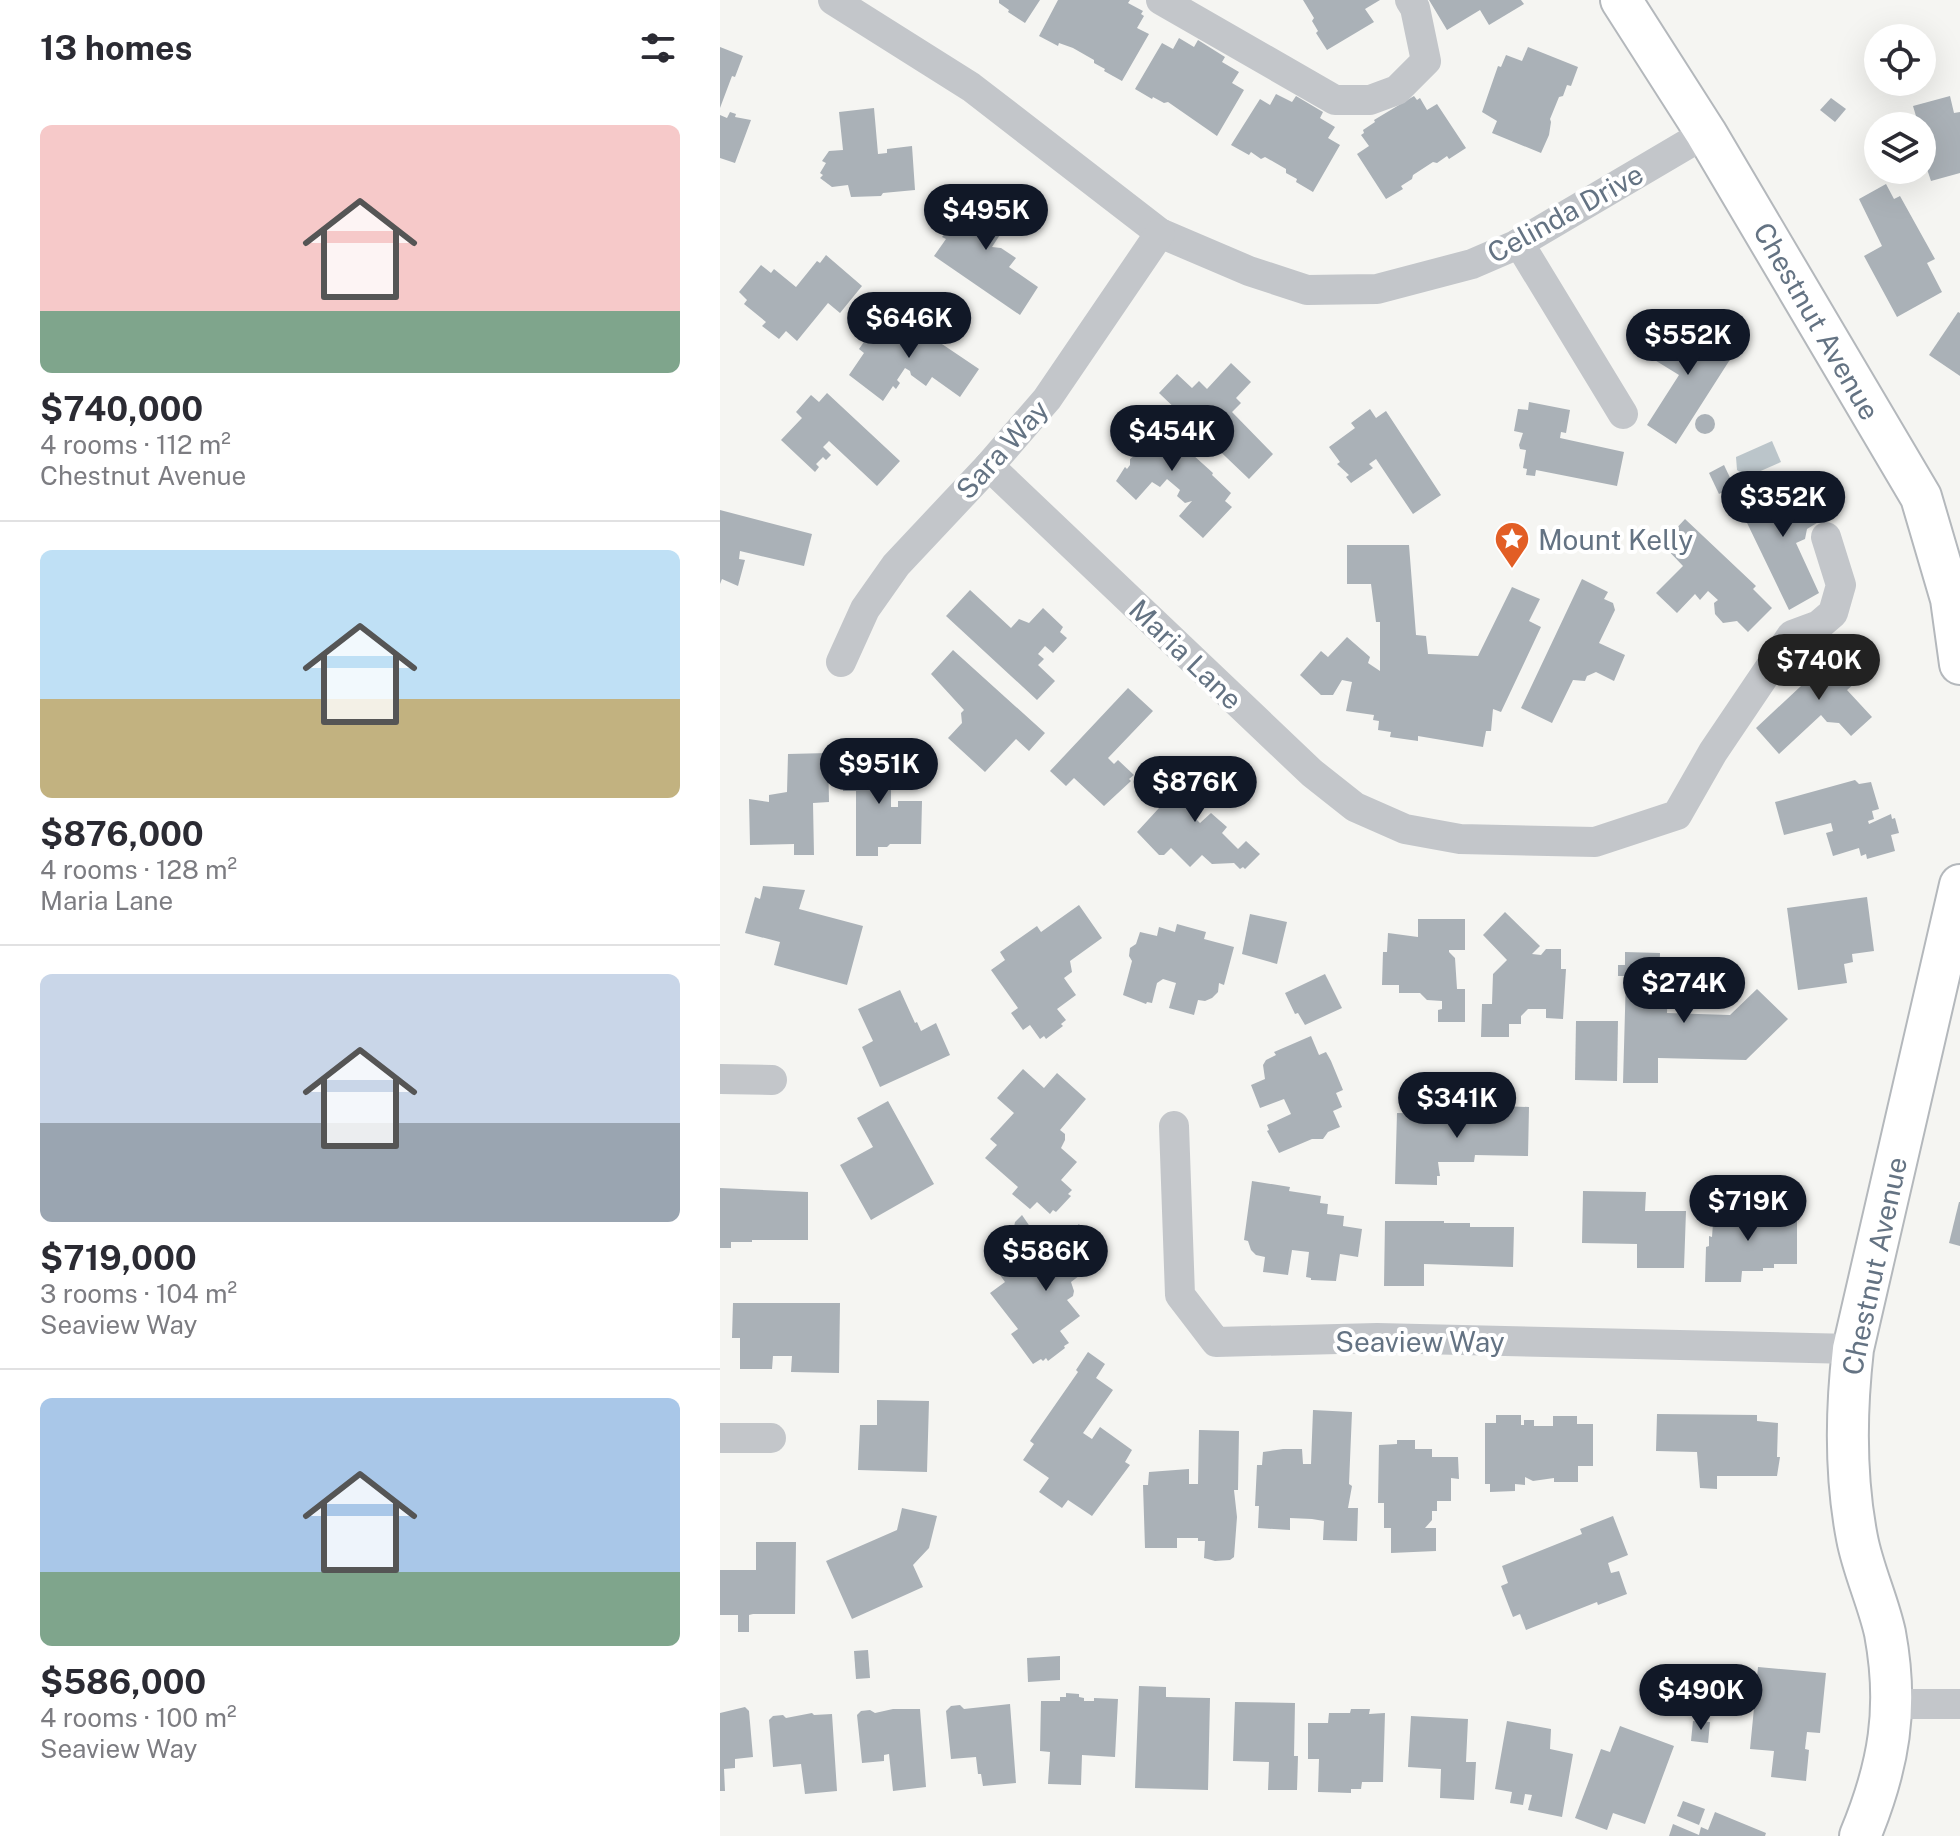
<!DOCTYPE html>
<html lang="en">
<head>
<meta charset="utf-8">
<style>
  body { margin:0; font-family:"Public Sans",sans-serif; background:#f2f2f3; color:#2b2b33; height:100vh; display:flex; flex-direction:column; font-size:30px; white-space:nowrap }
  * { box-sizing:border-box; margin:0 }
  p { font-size:26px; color:#7c7c81 }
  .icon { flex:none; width:44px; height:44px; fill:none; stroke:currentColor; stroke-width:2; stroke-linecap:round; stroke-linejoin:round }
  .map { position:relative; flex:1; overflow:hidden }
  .drawer { display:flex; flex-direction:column; background:#fff; width:720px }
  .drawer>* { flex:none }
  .fabs { position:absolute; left:1144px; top:24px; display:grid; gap:16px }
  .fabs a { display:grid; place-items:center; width:72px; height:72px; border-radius:50%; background:#fff; box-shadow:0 8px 32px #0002; font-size:40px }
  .price { position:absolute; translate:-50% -68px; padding:0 18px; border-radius:28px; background:#111827; color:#fff; font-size:26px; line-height:52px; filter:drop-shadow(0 2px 4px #0008) }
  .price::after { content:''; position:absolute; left:50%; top:48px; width:24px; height:18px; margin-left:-12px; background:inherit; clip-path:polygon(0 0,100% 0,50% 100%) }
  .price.selected { background:#222; color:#fff }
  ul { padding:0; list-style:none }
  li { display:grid; align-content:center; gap:16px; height:424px; padding:0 40px }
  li+li { border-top:2px solid #e1e1e2 }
  li span { display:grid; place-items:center; height:248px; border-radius:12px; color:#555 }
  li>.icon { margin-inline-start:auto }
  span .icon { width:144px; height:144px; fill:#fffc; stroke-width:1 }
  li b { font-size:34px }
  h2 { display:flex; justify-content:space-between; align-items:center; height:96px; padding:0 40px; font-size:34px }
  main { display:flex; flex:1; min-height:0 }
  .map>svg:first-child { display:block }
  .water { fill:#bbc5ca }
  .building { fill:#aab1b7 }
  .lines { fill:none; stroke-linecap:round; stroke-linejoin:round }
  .major-casing { stroke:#b4b8bc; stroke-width:44 }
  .minor { stroke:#c3c6ca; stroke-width:30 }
  .major { stroke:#fff; stroke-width:40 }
  .labels { text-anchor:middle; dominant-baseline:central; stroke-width:8; stroke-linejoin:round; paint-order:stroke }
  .street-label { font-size:28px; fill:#647383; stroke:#fff }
  .poi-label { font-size:28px; fill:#647383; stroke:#fff; text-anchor:start }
</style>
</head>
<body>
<main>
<section class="drawer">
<h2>13 homes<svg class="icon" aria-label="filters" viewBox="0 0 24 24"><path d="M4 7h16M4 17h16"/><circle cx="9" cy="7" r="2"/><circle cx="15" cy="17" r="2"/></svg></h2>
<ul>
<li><span style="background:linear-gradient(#f6c9c9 75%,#7fa58c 0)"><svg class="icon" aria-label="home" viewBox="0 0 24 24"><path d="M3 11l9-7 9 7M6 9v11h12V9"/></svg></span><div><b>$740,000</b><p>4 rooms · 112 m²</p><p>Chestnut Avenue</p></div></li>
<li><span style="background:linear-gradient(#bfe0f5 60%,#c2b280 0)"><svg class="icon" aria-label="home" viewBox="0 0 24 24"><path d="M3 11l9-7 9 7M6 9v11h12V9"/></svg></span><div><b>$876,000</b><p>4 rooms · 128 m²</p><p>Maria Lane</p></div></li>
<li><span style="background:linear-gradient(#c9d6e8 60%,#9aa5b1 0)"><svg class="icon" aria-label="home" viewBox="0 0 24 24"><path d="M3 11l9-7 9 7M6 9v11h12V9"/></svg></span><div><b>$719,000</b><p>3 rooms · 104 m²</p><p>Seaview Way</p></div></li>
<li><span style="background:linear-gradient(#a9c7e8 70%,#7fa58c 0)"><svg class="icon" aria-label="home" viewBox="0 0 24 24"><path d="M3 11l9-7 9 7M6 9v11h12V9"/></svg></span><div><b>$586,000</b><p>4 rooms · 100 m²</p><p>Seaview Way</p></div></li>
</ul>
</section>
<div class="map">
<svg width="1240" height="1836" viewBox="0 0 1240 1836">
  <rect width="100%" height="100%" fill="#f5f5f2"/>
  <!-- water -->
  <path class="water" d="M1052,441L1061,462L1027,477L1017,470L1016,457Z"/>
  <!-- building -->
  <g class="building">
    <path d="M279,0H320L305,23L288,12L289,10L279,3Z"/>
    <path d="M338,0H410L408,3L423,11L421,14L424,16L417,28L429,34L402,81L384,71L385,69L374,63V60L353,48L339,43L338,46L319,36Z"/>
    <path d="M583,0H660L645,9L654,22L607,50L596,33L598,31L592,21L594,18Z"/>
    <path d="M709,0H801L804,4L769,25L760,10L727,30Z"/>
    <path d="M459,38L474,47L478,40L505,57L502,62L519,72L512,83L524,90L497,136L448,102L444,103L433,97L432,99L415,89L442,43L453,49Z"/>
    <path d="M0,47L23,56L15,77L12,76L0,108Z"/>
    <path d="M808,47L858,67L851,86L847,85L843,96L839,97L830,119L831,122L829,135L821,153L772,133L777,121L762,112L778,66L781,67L786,55L802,61Z"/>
    <path d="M556,94L572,102L576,96L603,112L600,118L615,127L608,138L620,145L593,192L576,182L577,179L566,173V169L545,157L541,159L531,152L529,155L511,145L540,99L550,105Z"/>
    <path d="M694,96L697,100L700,98L707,110L717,104L746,148L729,159L727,156L717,163L713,162L693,175L692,179L681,186L683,189L666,199L637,154L649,146L641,135L644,133L643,130L655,122L654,120Z"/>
    <path d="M1230,96L1234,113L1240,112V173L1211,181L1202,154V126H1192L1198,123L1193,106Z"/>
    <path d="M1111,98L1126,109L1115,122L1100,110Z"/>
    <path d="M154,108L158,154L167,153V149L192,146L195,190L163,193L161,196L131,197L128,185L112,187L100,178L103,175L100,173L106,163L102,161L109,151L123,150L119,112Z"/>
    <path d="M10,112L16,114L15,117L31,120L15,163L0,158V115L7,118Z"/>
    <path d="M1166,184L1174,199L1180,196L1215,259L1207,263L1222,292L1177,317L1144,256L1162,246L1139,199Z"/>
    <path d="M258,191L273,202L284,197L293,203V215L272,247L281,248L296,258L289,267L318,287L300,315L214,256L226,239L222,237L232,223L230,222L238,211L242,214Z"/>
    <path d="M106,255L142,286L120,313L108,303L77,341L66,331L59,339L42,326L46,322L24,304L27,300L19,292L41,265L51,273L54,269L76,287L97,261L100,263Z"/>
    <path d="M173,311L259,369L240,397L212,377L206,386L191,375L190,371L185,368L177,380L180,383L176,389L173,386L163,401L129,375L144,353L139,349L148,336L150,338L159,324L163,326Z"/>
    <path d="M1238,312L1240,313V376L1209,355Z"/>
    <path d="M958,321L985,339L987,337L995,342L999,335L1018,347L956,444L927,425L959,375L933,359L936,352Z"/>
    <path d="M511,363L531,382L516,398L521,403L512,412L553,454L529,479L439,393L457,374L472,388L479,381L487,389Z"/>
    <path d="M107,393L180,461L157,486L109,441L103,447L111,455L106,460L103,457L96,464L99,467L95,472L61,440L82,418L76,412L91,395L99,402Z"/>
    <path d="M809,402L850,410L846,433L841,432L840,438L904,452L897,486L816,470L815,476L806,475L807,469L803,468L806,450L800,449L799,445L803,433L794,431L798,409L808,410Z"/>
    <path d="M421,408L493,473L492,475L511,493L505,501L512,507L483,538L459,516L472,501L465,503L457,496L460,490L447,479L440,487L432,482L416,500L396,481L405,467L407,469L410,465V459L419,452L398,433Z"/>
    <path d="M650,409L656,418L666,411L721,495L693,514L656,459L649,464L653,468L631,483L626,477L629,475L617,464L620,462L609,447L635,428L631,423Z"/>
    <circle cx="985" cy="424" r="10"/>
    <path d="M1004,465L1014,486L999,494L989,473Z"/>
    <path d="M1046,482L1061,510L1094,492L1105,518L1087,529L1085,539L1076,543L1099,593L1069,610L1015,498Z"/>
    <path d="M0,510L92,534L84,566L20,551L19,559L25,560L18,586L2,579L0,584Z"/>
    <path d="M965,519L1036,586L1033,589L1052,608L1028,632L1017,621L1003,623L995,614L994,603L998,600L988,591L980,600L975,594L957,613L936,593L963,566L942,544Z"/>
    <path d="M627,545H689L696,635L706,636L708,654L758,656L792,587L820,599L809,621L821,627L781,712L773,709L771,731H766L763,747L698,736V741L670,737L671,732L658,730L659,721L653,720L654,715L626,711L632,682L622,680L613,695H601L580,675L601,651L608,657L627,637L650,657L648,663L660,671V622H656L651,584H627Z"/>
    <path d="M862,579L888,592L884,599L893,603L895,610L879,643L905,655L894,681L876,672L867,676L865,681L853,680L832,723L801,708Z"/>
    <path d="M250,590L291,628L299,619L309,623L323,608L343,627L340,632L347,638L333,653L325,646L318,654L324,659L318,665L335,681L317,700L226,616Z"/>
    <path d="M1127,643L1145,663L1130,678L1135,683L1127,690L1152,717L1131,736L1119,723L1107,722L1101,715L1059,754L1036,728Z"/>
    <path d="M233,650L325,733L309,751L296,739L265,772L228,738L242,723L241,713L244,710L211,674Z"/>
    <path d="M408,688L433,711L388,758L394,764L398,760L414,775L409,779L411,781L384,806L354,778L346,786L330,771Z"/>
    <path d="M108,753L109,802L93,803L94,855H74V844L30,845L29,799L49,802V795L67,792L68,754Z"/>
    <path d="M123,756H171V807H178V801H202L201,844H170L167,847H158V856H136V791H123Z"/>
    <path d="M483,760L508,784L505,787L508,789L494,805L491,801L475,818L480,823L491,813L507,827L502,833L518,849L526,841L540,854L525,869L523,867L520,869L514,863L492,864L482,855L470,867L451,848L444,855H439L417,832Z"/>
    <path d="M1135,780L1139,784L1151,782L1159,809L1152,811L1154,819L1148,821L1149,824L1171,814L1172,819L1175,818L1179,833L1171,835L1175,851L1147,859L1146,854L1141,856L1139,848L1113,856L1106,833L1113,831L1111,823L1064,835L1055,802Z"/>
    <path d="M43,886L85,890L79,909L143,926L127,985L54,965L60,942L25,933L35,897L40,899Z"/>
    <path d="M1147,897L1154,951L1132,954L1133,962L1124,964L1127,983L1078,990L1067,908Z"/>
    <path d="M359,905L382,938L350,961L352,972L344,978L356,995L337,1009L346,1020L341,1024L343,1026L326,1039L324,1036L320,1039L310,1025L303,1030L291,1013L298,1008L271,970L285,960L280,952L317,926L321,932Z"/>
    <path d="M785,912L820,946L812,954L821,955L826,949H841V969H846L843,1019L826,1018V1009H808L801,1016V1024H789V1037H761L762,1004H772L773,974L787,960L763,935Z"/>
    <path d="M530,914L567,922L557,964L522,954Z"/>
    <path d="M698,919H745V950H729V952L735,958L737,989H745V1022H718V1010L722,1009V1001L707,1000L700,993H679V985H662L663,952H667L668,933L698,937Z"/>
    <path d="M457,924L486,932L484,939L514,947L504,985L499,983L498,992L492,998L485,1001L478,1000L474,1015L449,1008L456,983L443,979L437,983L432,1003L427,1002L426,1004L403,995L412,961L409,956L410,948L416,944L420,932L437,936L439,927L455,932Z"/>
    <path d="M905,952L940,953L939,983H948L947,1013L1010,1015L1037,989L1068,1019L1026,1060L938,1058V1083H903L906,976H898V965H905Z"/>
    <path d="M605,974L622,1008L585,1025L578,1013L575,1014L565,993Z"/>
    <path d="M180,990L195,1023L197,1022L201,1031L216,1023L230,1055L160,1087L142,1047L153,1041L138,1009Z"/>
    <path d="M856,1021H898L897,1081L855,1080Z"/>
    <path d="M591,1036L599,1055L606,1052L611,1061L623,1090L616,1093L622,1107L613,1111L620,1127L608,1132L603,1139H592L559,1153L547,1131L549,1130L547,1125L571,1114L564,1099L540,1108L531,1085L545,1079L543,1065L546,1060L556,1055L554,1052Z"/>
    <path d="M303,1069L324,1088L337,1073L366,1099L340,1130L345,1134V1140L341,1148L357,1162L341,1180L352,1190L348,1194L351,1196L336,1212L333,1210L330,1214L317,1202L310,1209L292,1194L298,1187L265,1158L277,1145L270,1139L294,1113L277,1098Z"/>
    <path d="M168,1101L214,1184L151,1220L120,1165L153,1147L137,1118Z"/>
    <path d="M753,1105L809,1107L808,1156L755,1155L754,1162H718L720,1176H717V1185L675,1184L677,1113L752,1114Z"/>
    <path d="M532,1181L570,1187L569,1191L601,1196L600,1203L608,1204L607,1214L624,1216L623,1226L642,1229L638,1257L620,1254L616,1281L591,1280V1278L586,1277L589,1252L572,1250L568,1275L543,1272L545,1257L536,1255L531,1250L528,1241L524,1240Z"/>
    <path d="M0,1188L88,1192V1240H32V1242H11V1248H0Z"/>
    <path d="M863,1191L926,1192L925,1211H966L964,1268H917V1244L862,1243Z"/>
    <path d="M1239,1202H1240V1246L1229,1243Z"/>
    <path d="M999,1205L1053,1206V1221H1077V1264H1054V1268H1043V1271H1022L1021,1282H985L986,1247L989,1246V1236L992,1237L993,1223H998Z"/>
    <path d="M302,1215L315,1234L285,1253L281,1248L296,1238L293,1232L295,1222Z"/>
    <path d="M665,1221H724V1223H750V1227H794L793,1267L704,1264V1286H664Z"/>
    <path d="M359,1224L384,1257L351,1282L354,1291L353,1296L347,1300L360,1316L340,1331L349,1343L344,1346L345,1348L328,1361L326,1358L323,1361L321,1359L313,1364L291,1334L298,1329L270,1293L285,1282L280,1275L318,1247L322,1253Z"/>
    <path d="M13,1303H120L119,1373L71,1372L72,1356H53L52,1369H20V1338H12Z"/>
    <path d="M368,1352L385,1364L376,1378L393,1390L363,1433L372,1439L380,1427L412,1450L405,1462L410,1465L372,1516L348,1500L342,1508L319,1492L329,1478L303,1460L314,1444L310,1441L358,1372L356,1370Z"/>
    <path d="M157,1400L209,1401L207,1472L138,1470L140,1425H157Z"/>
    <path d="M593,1410L632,1412L629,1484L632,1486L628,1508H638L637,1541L603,1540L604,1521L592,1519L570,1518V1530L538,1528L539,1506H535L537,1465H542L543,1452L563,1449H582L583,1464H591Z"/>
    <path d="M937,1414L1037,1415V1421L1058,1423L1057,1457H1060L1057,1476H997V1489L980,1488L977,1452L936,1451Z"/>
    <path d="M776,1415H801V1425H804V1420H814V1426H833V1416H857V1424H873V1466H858V1482H834V1478L813,1481L805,1477V1485L795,1484V1491L770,1492V1484H765V1423H776Z"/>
    <path d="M479,1430L519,1431L518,1490H514L517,1517L514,1557L510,1560L495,1561L484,1558L485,1541H478V1538H457V1548H425L423,1485H428L429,1472L469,1469V1484H478Z"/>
    <path d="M677,1440H695V1449H712V1457H738L739,1479L731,1478V1501H717V1511H712V1520L705,1528H716V1551L671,1553V1528H664V1503H658L659,1445L677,1444Z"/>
    <path d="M182,1508L217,1516L209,1548L193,1565L203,1587L132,1619L106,1561L177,1530Z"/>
    <path d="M893,1516L908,1555L888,1563L891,1573L899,1571L907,1594L878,1605L877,1602L806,1630L800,1614L793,1617L781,1586L788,1583L782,1566L862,1534L860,1529Z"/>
    <path d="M36,1542H76L75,1614H33L29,1615V1632H18V1615H0V1570H36Z"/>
    <path d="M148,1650L150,1678L136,1679L134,1651Z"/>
    <path d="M340,1656V1680L308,1682L307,1658Z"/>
    <path d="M1038,1667L1106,1673L1100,1733L1087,1732L1085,1749L1089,1750L1086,1781L1051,1777L1054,1751L1030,1749Z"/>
    <path d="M419,1686L446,1687V1697L490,1698L488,1790L415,1788Z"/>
    <path d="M346,1693L359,1694V1697L364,1698V1701H374V1698L398,1699L395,1757L362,1755L361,1785L328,1784L330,1752L320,1751L321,1701H340V1697H346Z"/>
    <path d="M515,1702L575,1703L574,1756H578L577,1790H548L549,1762L513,1761Z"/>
    <path d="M290,1704L296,1783L263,1786L261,1774H258L256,1757L231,1759L226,1711L231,1706L240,1705L244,1709Z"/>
    <path d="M25,1707L29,1711L33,1757L15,1759V1768L4,1769L5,1791H0V1713Z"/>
    <path d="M173,1709H200L206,1787L173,1791L169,1754L164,1755V1761L142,1763L137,1715L141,1711L150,1710L155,1713Z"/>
    <path d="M631,1709H650L649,1714L665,1713L663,1782H642L641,1789H631V1793L598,1792L599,1759H588V1723H608L609,1713H630Z"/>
    <path d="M92,1713L94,1715L112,1714L117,1791L85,1794L81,1764L53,1767L49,1720L53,1716L63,1715L66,1718Z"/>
    <path d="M691,1716L748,1719L746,1762H756L754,1800L720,1798L721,1769L688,1767Z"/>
    <path d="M787,1721L831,1729L830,1749L853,1754L842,1817L808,1810L812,1795L805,1794L803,1805L790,1803L792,1792L775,1789Z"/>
    <path d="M973,1721L990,1722L988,1743L971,1741Z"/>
    <path d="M900,1726L954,1746L925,1824L893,1813L887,1830L855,1818L881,1749L890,1752Z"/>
    <path d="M963,1801L985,1809L979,1825L957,1816Z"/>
    <path d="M995,1812L1046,1833L1045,1836H949L953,1824L979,1835L981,1827L988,1830Z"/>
  </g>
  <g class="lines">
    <defs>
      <g id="major">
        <path d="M901,0L986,133L1201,497L1231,599L1240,664"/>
        <path d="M1140,1836C1169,1766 1179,1708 1165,1633C1158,1601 1143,1570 1137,1538C1125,1476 1126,1411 1133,1349L1240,885"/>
      </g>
    </defs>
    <!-- major casing -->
    <use href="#major" class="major-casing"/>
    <!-- minor -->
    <g class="minor">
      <path d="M113,0L251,87L440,233L529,271L587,290L657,289L752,264L796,245L986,133"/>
      <path d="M441,0L615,100H650L677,90L706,61L695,8L690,0"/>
      <path d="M799,243L903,414"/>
      <path d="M269,466L592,773L635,807L685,829L740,839L875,842L957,815L993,752L1072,635L1099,625L1113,613L1121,585L1106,537"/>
      <path d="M121,662L145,609L176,565L269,466L327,399L440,233"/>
      <path d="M0,1079L52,1080"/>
      <path d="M454,1126L460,1295L496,1342L657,1338L1133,1349"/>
      <path d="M0,1438H51"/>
      <path d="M1172,1704H1240"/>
    </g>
    <!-- major -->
    <use href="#major" class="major"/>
  </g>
  <!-- icons -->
  <defs>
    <symbol id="sight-pin" viewBox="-11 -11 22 30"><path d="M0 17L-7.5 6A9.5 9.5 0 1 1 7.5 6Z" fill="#e25e25" stroke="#fff"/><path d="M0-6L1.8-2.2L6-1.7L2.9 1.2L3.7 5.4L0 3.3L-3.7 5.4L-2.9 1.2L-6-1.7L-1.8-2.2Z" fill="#fff"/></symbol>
  </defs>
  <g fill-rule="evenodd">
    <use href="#sight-pin" x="772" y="519" width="40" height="54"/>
  </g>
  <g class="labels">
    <!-- street labels -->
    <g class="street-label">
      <text transform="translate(845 213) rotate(-29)">Celinda Drive</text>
      <text transform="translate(1097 321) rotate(60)">Chestnut Avenue</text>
      <text transform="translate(282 449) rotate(-48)">Sara Way</text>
      <text transform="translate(466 654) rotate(44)">Maria Lane</text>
      <text transform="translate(1154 1266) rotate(-78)">Chestnut Avenue</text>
      <text x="700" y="1341">Seaview Way</text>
    </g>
    <!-- poi labels -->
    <g class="poi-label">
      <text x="818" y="539">Mount Kelly</text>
    </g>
  </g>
</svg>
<div class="fabs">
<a><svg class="icon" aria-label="locate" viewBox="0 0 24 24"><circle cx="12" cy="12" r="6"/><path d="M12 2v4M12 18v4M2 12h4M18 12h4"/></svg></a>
<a><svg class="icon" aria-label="layers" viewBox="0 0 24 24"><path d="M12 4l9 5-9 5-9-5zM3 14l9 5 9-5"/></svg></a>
</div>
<b class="price" style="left:266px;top:252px">$495K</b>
<b class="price" style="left:189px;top:360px">$646K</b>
<b class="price" style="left:968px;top:377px">$552K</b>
<b class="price" style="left:452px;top:473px">$454K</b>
<b class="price" style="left:1063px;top:539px">$352K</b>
<b class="price selected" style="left:1099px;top:702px">$740K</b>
<b class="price" style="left:159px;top:806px">$951K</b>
<b class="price" style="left:475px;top:824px">$876K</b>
<b class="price" style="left:964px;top:1025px">$274K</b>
<b class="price" style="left:737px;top:1140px">$341K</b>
<b class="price" style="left:1028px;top:1243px">$719K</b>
<b class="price" style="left:326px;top:1293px">$586K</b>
<b class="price" style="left:981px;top:1732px">$490K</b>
</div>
</main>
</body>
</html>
